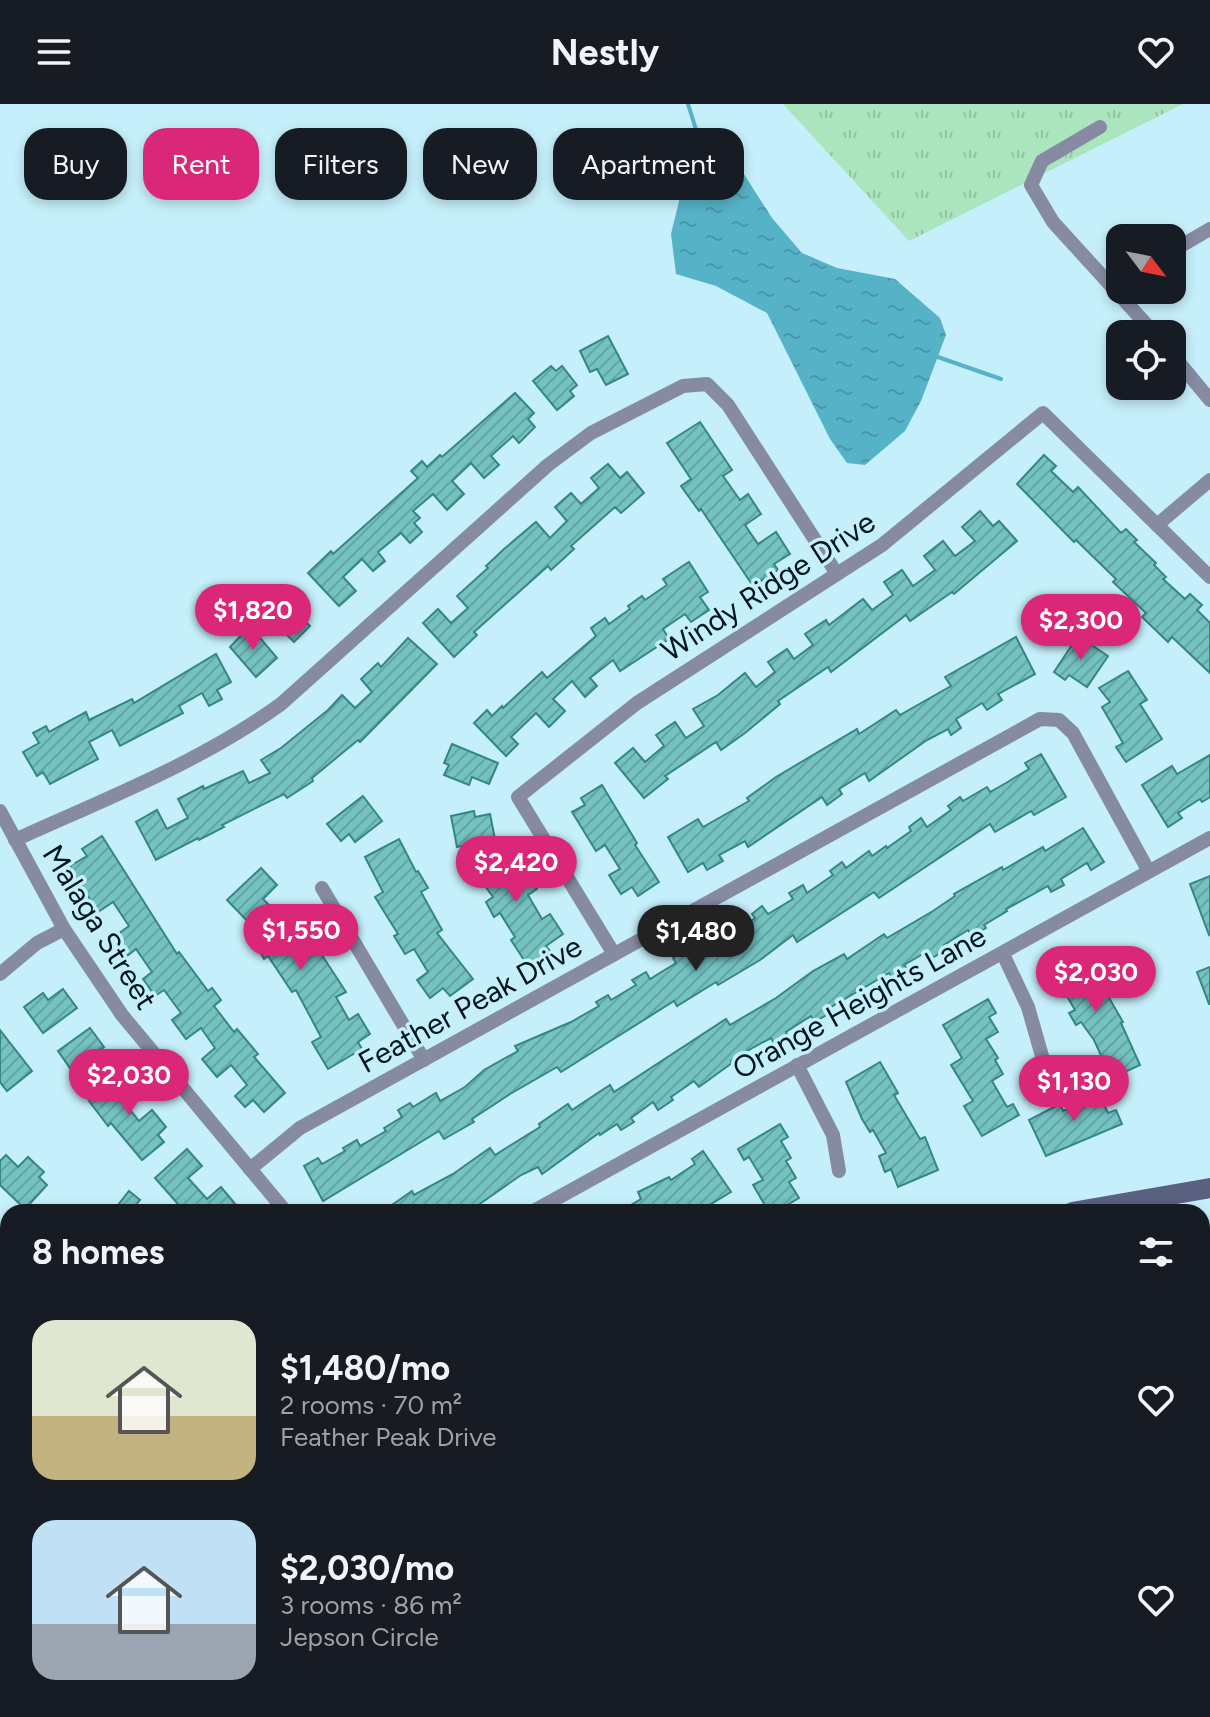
<!DOCTYPE html>
<html lang="en">
<head>
<meta charset="utf-8">
<style>
  body { margin:0; font-family:Figtree,sans-serif; background:#242831; color:#f1f3f6; height:100vh; display:flex; flex-direction:column; font-size:30px; white-space:nowrap }
  * { box-sizing:border-box; margin:0 }
  p { font-size:26px; color:#9ea1a6 }
  .icon { flex:none; width:44px; height:44px; fill:none; stroke:currentColor; stroke-width:2; stroke-linecap:round; stroke-linejoin:round }
  .map { position:relative; flex:1; overflow:hidden }
  .panel { position:absolute; left:0px; top:1100px; width:1210px; height:514px; display:flex; flex-direction:column; background:#171b24; border-radius:24px 24px 0 0; box-shadow:0 4px 12px #0003 }
  .panel>* { flex:none }
  .top-card { position:absolute; left:24px; top:24px; width:800px; height:72px; display:flex; gap:16px }
  .needle { width:52px; rotate:122deg }
  .tools { position:absolute; left:1106px; top:120px; display:grid; gap:16px }
  .tools a { display:grid; place-items:center; width:80px; height:80px; border-radius:16px; background:#171b24; box-shadow:0 4px 12px #0003; font-size:40px }
  .price { position:absolute; translate:-50% -68px; padding:0 18px; border-radius:28px; background:#db2777; color:#fff; font-size:26px; line-height:52px; filter:drop-shadow(0 2px 4px #0008) }
  .price::after { content:''; position:absolute; left:50%; top:48px; width:24px; height:18px; margin-left:-12px; background:inherit; clip-path:polygon(0 0,100% 0,50% 100%) }
  .price.active { background:#222; color:#fff }
  ul { padding:0; list-style:none }
  li { display:flex; align-items:center; gap:24px; height:200px; padding:0 32px }
  li span { display:grid; place-items:center; flex:none; width:224px; height:160px; border-radius:24px; color:#555 }
  li>.icon { margin-inline-start:auto }
  span .icon { width:96px; height:96px; fill:#fffc; stroke-width:1 }
  li b { font-size:34px }
  h2 { display:flex; justify-content:space-between; align-items:center; height:96px; padding:0 32px; font-size:34px }
  .tag { padding:0 28px; border-radius:24px; background:#171b24; box-shadow:0 4px 12px #0003; font-size:28px; line-height:72px }
  .tag.active { background:#db2777; color:#fff }
  header { display:flex; justify-content:space-between; align-items:center; height:104px; padding:0 32px; background:#171b24; font-size:36px; font-weight:700 }
  .map>svg:first-child { display:block }
  .grass { fill:url(#grass-tufts) }
  .water { fill:url(#water-ripples) }
  .lines { fill:none; stroke-linecap:round; stroke-linejoin:round }
  .stream { stroke:#56b2c7; stroke-width:4 }
  .building { fill:url(#building-hatch); stroke:#368686; stroke-width:2 }
  .street { stroke:#868ba2; stroke-width:14 }
  .secondary { stroke:#596080; stroke-width:20 }
  .labels { text-anchor:middle; dominant-baseline:central; stroke-width:7; stroke-linejoin:round; paint-order:stroke }
  .street-label { font-size:30px; fill:#00171e; stroke:#c5effa }
</style>
</head>
<body>
<header><svg class="icon" aria-label="menu" viewBox="0 0 24 24"><path d="M4 6h16M4 12h16M4 18h16"/></svg>Nestly<svg class="icon" aria-label="heart" viewBox="0 0 24 24"><path d="M12 20l-8-8c-3-5 5-10 8-4 3-6 11-1 8 4z"/></svg></header>
<div class="map">
<svg width="1210" height="1613" viewBox="0 0 1210 1613">
  <defs>
    <pattern id="grass-tufts" width="24" height="20" patternUnits="userSpaceOnUse" patternTransform="scale(2)"><rect width="24" height="20" fill="#aae5bd"/><path d="M3 7l-1-3M5 7V3M7 7l1-3M15 17l-1-3M17 17v-4M19 17l1-3" fill="none" stroke="#90c4a2"/></pattern>
    <pattern id="water-ripples" width="26" height="14" patternUnits="userSpaceOnUse" patternTransform="scale(2)"><rect width="26" height="14" fill="#56b2c7"/><path d="M2 4q2-2 4 0t4 0M15 11q2-2 4 0t4 0" fill="none" stroke="#4998aa"/></pattern>
    <pattern id="building-hatch" width="6" height="6" patternUnits="userSpaceOnUse" patternTransform="scale(2)"><rect width="6" height="6" fill="#74c2c2"/><path d="M-1 1l2-2M0 6l6-6M5 7l2-2" fill="none" stroke="#63a6a6"/></pattern>
  </defs>
  <rect width="100%" height="100%" fill="#c5effa"/>
  <!-- grass -->
  <path class="grass" d="M783,0H1183L909,137Z"/>
  <!-- water -->
  <path class="water" d="M733,53L772,114L802,149L837,164L895,175L940,214L946,231L921,297L905,327L865,361L847,359L830,335L767,209L716,182L676,170L671,130L682,85Z"/>
  <g class="lines">
    <!-- stream -->
    <g class="stream">
      <path d="M688,0L710,70"/>
      <path d="M935,252L1001,275"/>
    </g>
  </g>
  <!-- building -->
  <g class="building">
    <path d="M608,232L628,270L606,281L597,265L590,268L580,247Z"/>
    <path d="M551,262L556,267L562,262L577,281L570,287L574,292L557,306L533,277Z"/>
    <path d="M515,289L534,309L528,315L535,323L519,339L513,332L491,352L499,361L484,374L471,359L452,377L464,390L447,406L433,390L413,407L420,414L414,419L422,428L410,439L401,429L378,448L385,457L373,467L362,455L343,473L356,487L339,502L308,469L331,447L333,450L418,374L411,367L422,357L427,363L440,351L442,353Z"/>
    <path d="M700,318L732,366L723,372L740,396L748,390L761,410L745,421L758,440L776,428L790,450L774,460L778,466L753,482L701,405L699,407L681,382L691,375L667,339Z"/>
    <path d="M1044,351L1056,362L1051,367L1073,388L1078,383L1121,429L1126,425L1137,436L1134,438L1156,459L1154,461L1166,473L1163,475L1185,495L1190,490L1202,501L1197,506L1210,519V569L1172,533L1168,538L1142,513L1146,509L1113,478L1116,475L1076,436L1074,438L1017,380Z"/>
    <path d="M608,360L620,374L627,368L644,389L621,409L615,403L571,442L574,445L551,466L548,462L474,528L477,531L454,553L423,519L438,505L451,519L468,504L457,492L488,464L486,462L504,445L536,418L550,434L567,417L555,403L571,389L581,400L599,384L591,374Z"/>
    <path d="M980,407L993,422L999,417L1017,437L954,490L952,488L910,517L906,511L831,568L828,563L778,597L780,600L745,629L721,646L716,638L665,672L668,675L644,694L615,659L633,644L645,658L664,642L656,631L675,618L686,634L704,622L693,605L718,591L745,569L756,583L775,568L768,558L787,545L794,555L813,541L805,530L826,516L829,521L863,495L872,506L893,491L884,478L902,466L913,482L935,466L924,452L943,437L955,452L975,437L962,423Z"/>
    <path d="M689,458L708,488L700,493L709,506L691,518L685,510L663,525L669,535L620,567L613,556L590,574L597,582L585,593L572,577L553,595L565,607L549,623L536,609L511,633L518,640L506,652L474,619L487,606L492,612L502,602L503,604L542,568L547,574L596,532L591,524L605,514L609,520L630,505L628,502L642,492L645,496L667,481L663,475Z"/>
    <path d="M290,488L310,507L302,514L310,522L294,538L267,511Z"/>
    <path d="M250,522L277,554L256,573L230,543Z"/>
    <path d="M1078,532L1108,552L1087,583L1069,571L1065,576L1054,568Z"/>
    <path d="M1016,533L1035,570L998,590L1002,596L987,606L982,599L956,615L961,624L951,631L948,625L927,636L869,677L865,669L839,685L842,690L827,701L822,693L748,743L745,737L719,751L723,757L707,766L703,759L688,768L668,733L698,715L703,723L749,697L747,694L776,673L857,625L859,630L896,606L900,611L951,582L945,573Z"/>
    <path d="M408,534L437,560L360,638L358,636L312,674L313,677L287,694L284,690L222,721L224,723L199,736L198,734L156,756L136,718L157,706L167,725L188,714L178,695L203,682L204,685L243,667L249,679L270,669L261,656L281,644L328,606L342,591L355,604L372,588L361,575L378,559L381,563Z"/>
    <path d="M216,550L231,578L217,586L222,595L209,602L202,589L179,602L183,609L120,642L112,626L89,638L98,655L50,680L43,668L37,672L23,648L39,639L33,629L46,622L49,628L86,608L89,616L132,595L134,599Z"/>
    <path d="M1128,567L1147,596L1140,600L1162,635L1126,658L1116,643L1123,639L1102,603L1110,598L1099,584Z"/>
    <path d="M452,640L498,659L489,680L472,673L469,681L444,671L449,661L444,659Z"/>
    <path d="M1041,650L1066,693L1034,711L1031,707L995,728L990,720L879,794L874,788L797,838L793,831L760,856L718,881L716,878L677,902L674,897L561,968L557,963L510,990L472,1015L474,1018L444,1035L439,1027L323,1097L304,1062L318,1054L322,1060L345,1047L343,1044L357,1036L360,1042L386,1027L384,1024L402,1013L398,1006L410,999L413,1003L436,989L440,997L465,983L484,966L518,947L515,942L571,918L599,902L596,898L608,891L611,896L636,881L632,876L646,868L650,875L676,859L673,854L685,846L687,850L712,835L714,838L728,830L730,832L755,814L752,810L762,802L768,810L793,795L789,789L803,781L807,789L833,771L830,767L842,758L846,764L869,747L872,752L886,742L887,744L911,727L909,723L921,714L927,723L951,706L948,702L960,693L963,697L987,683L990,688L1006,679L1029,665L1025,659Z"/>
    <path d="M1210,651V693L1202,698L1200,695L1178,709L1182,714L1168,723L1142,681L1172,662L1177,670Z"/>
    <path d="M602,681L637,739L635,741L659,778L638,792L632,783L621,790L609,771L620,765L605,741L596,747L572,708L585,701L581,694Z"/>
    <path d="M363,692L382,717L355,738L349,730L341,737L327,720Z"/>
    <path d="M474,707L475,713L490,710L495,735L457,743L451,712Z"/>
    <path d="M1083,724L1104,758L1091,766L1087,759L1061,775L1064,781L1051,788L1048,782L1030,792L1006,805L1007,807L984,821L986,824L972,832L968,826L944,841L946,846L932,854L928,847L904,861L908,866L893,875L889,869L826,906L828,910L815,918L811,912L786,928L788,933L775,941L771,934L754,943L731,957L732,959L699,983L694,977L671,993L673,996L658,1006L653,998L631,1014L634,1018L621,1026L617,1020L600,1031L599,1029L542,1070L538,1063L521,1071L474,1104L476,1108H382L412,1087L414,1091L453,1070L490,1044L495,1051L540,1023L539,1020L568,1000L572,1006L610,981L614,988L726,915L730,921L776,894L813,867L844,850L847,855L884,830L887,834L933,807L955,792L954,790L1002,763L1003,766L1043,743L1045,747Z"/>
    <path d="M102,732L177,850L179,848L208,887L212,884L221,896L214,902L234,928L237,925L258,950L254,953L285,989L264,1008L253,996L245,1003L235,992L247,981L231,961L217,973L202,955L215,944L201,924L186,935L172,916L181,909L164,886L155,892L143,875L152,868L136,845L127,852L114,833L129,822L113,798L98,808L86,789L70,762L87,752L82,745Z"/>
    <path d="M399,735L416,768L418,767L428,784L421,788L442,826L437,829L473,875L450,892L443,884L430,894L417,876L428,868L414,845L405,850L394,832L398,830L375,793L383,788L365,753Z"/>
    <path d="M502,736L512,750L502,758L517,778L529,771L537,785L528,791L542,815L550,810L563,830L546,842L550,847L528,862L511,836L515,833L500,809L494,813L486,798L493,793L469,760Z"/>
    <path d="M261,764L277,781L263,795L277,809L282,806L291,821L281,827L294,849L297,851L314,839L346,888L336,893L349,916L358,910L370,930L358,938L362,945L328,965L312,938L321,933L296,886L292,888L268,852L264,855L248,827L254,824L227,796Z"/>
    <path d="M1210,772V830L1209,831L1190,780Z"/>
    <path d="M1089,846L1107,877L1101,880L1123,918L1121,919L1140,961L1103,978L1096,962L1104,958L1094,936L1081,918L1076,921L1069,909L1075,906L1061,882L1055,885L1047,871Z"/>
    <path d="M1210,863V900H1209L1197,868Z"/>
    <path d="M63,885L77,904L43,929L24,903L43,889L48,896Z"/>
    <path d="M988,895L996,909L989,913L998,928L986,935L998,954L995,956L1003,970L992,977L1007,1003L1013,1000L1019,1011L982,1032L964,1002L973,997L951,961L962,954L943,921Z"/>
    <path d="M90,924L104,943L92,952L98,959L77,974L58,947Z"/>
    <path d="M0,926L32,967L7,987L0,978Z"/>
    <path d="M880,958L898,989L894,991L920,1035L925,1033L938,1066L898,1083L891,1065L885,1068L879,1052L886,1049L873,1026L870,1028L862,1015L846,978Z"/>
    <path d="M125,968L139,986L124,998L139,1017L152,1006L166,1023L158,1031L164,1038L142,1056L111,1019L108,1022L89,997Z"/>
    <path d="M1097,985L1108,1009L1116,1006L1122,1020L1046,1052L1029,1016L1060,1000L1063,1007L1084,998L1081,992Z"/>
    <path d="M780,1020L788,1033L781,1037L791,1054L786,1057L796,1074L789,1078L799,1094L775,1108H769L753,1081L763,1076L749,1053L744,1056L738,1045Z"/>
    <path d="M187,1045L202,1062L188,1074L207,1095L221,1083L236,1101L228,1108H185L155,1074Z"/>
    <path d="M703,1047L731,1088L701,1106L699,1102L689,1108H619L641,1095L638,1088L669,1073L671,1076L695,1060L692,1055Z"/>
    <path d="M6,1051L18,1063L28,1053L44,1068L39,1073L47,1081L25,1105L0,1081V1057Z"/>
    <path d="M129,1087L140,1096L130,1108H127L118,1101Z"/>
  </g>
  <g class="lines">
    <!-- street -->
    <g class="street">
      <path d="M1100,23L1042,57L1031,81L1053,118L1155,230"/>
      <path d="M1172,147L1210,125"/>
      <path d="M1172,250L1210,296"/>
      <path d="M1157,421L1210,376"/>
      <path d="M0,707L64,825L122,911L286,1108"/>
      <path d="M15,736C105,695 201,658 281,600L548,361L591,329L683,282L707,280L728,301L837,470"/>
      <path d="M322,784L424,956"/>
      <path d="M614,850L518,693L637,599L882,441L1043,309L1210,473"/>
      <path d="M1003,850L1028,903L1044,959"/>
      <path d="M0,870L37,839L64,825"/>
      <path d="M797,961L833,1031L839,1067"/>
      <path d="M250,1065L300,1024L1040,615L1059,616L1073,629L1148,766"/>
      <path d="M532,1108L1210,734"/>
      <path d="M0,1532L8,1523"/>
      <path d="M383,1613L388,1606"/>
      <path d="M641,1613L643,1609"/>
      <path d="M1119,1613L1122,1606"/>
    </g>
    <!-- secondary -->
    <g class="secondary">
      <path d="M1072,1108L1210,1084"/>
      <path d="M210,1613L215,1606"/>
    </g>
  </g>
  <g class="labels">
    <!-- street labels -->
    <g class="street-label">
      <text transform="translate(768 482) rotate(-33)">Windy Ridge Drive</text>
      <text transform="translate(100 823) rotate(58)">Malaga Street</text>
      <text transform="translate(859 898) rotate(-29)">Orange Heights Lane</text>
      <text transform="translate(470 900) rotate(-29)">Feather Peak Drive</text>
    </g>
  </g>
</svg>
<div class="tools">
<a><svg class="needle" viewBox="-14 -14 28 28"><path d="M0-13l5 13h-10z" fill="#e53935"/><path d="M0 13l5-13h-10z" fill="#9ea1a6"/></svg></a>
<a><svg class="icon" aria-label="locate" viewBox="0 0 24 24"><circle cx="12" cy="12" r="6"/><path d="M12 2v4M12 18v4M2 12h4M18 12h4"/></svg></a>
</div>
<b class="price" style="left:253px;top:548px">$1,820</b>
<b class="price" style="left:1081px;top:558px">$2,300</b>
<b class="price" style="left:516px;top:800px">$2,420</b>
<b class="price" style="left:301px;top:868px">$1,550</b>
<b class="price active" style="left:696px;top:869px">$1,480</b>
<b class="price" style="left:1096px;top:910px">$2,030</b>
<b class="price" style="left:129px;top:1013px">$2,030</b>
<b class="price" style="left:1074px;top:1019px">$1,130</b>
<div class="top-card">
<a class="tag">Buy</a>
<a class="tag active">Rent</a>
<a class="tag">Filters</a>
<a class="tag">New</a>
<a class="tag">Apartment</a>
</div>
<section class="panel">
<h2>8 homes<svg class="icon" aria-label="filters" viewBox="0 0 24 24"><path d="M4 7h16M4 17h16"/><circle cx="9" cy="7" r="2"/><circle cx="15" cy="17" r="2"/></svg></h2>
<ul>
<li><span style="background:linear-gradient(#dfe7d0 60%,#c2b280 0)"><svg class="icon" aria-label="home" viewBox="0 0 24 24"><path d="M3 11l9-7 9 7M6 9v11h12V9"/></svg></span><div><b>$1,480/mo</b><p>2 rooms · 70 m²</p><p>Feather Peak Drive</p></div><svg class="icon" aria-label="heart" viewBox="0 0 24 24"><path d="M12 20l-8-8c-3-5 5-10 8-4 3-6 11-1 8 4z"/></svg></li>
<li><span style="background:linear-gradient(#bfe0f5 65%,#9aa5b1 0)"><svg class="icon" aria-label="home" viewBox="0 0 24 24"><path d="M3 11l9-7 9 7M6 9v11h12V9"/></svg></span><div><b>$2,030/mo</b><p>3 rooms · 86 m²</p><p>Jepson Circle</p></div><svg class="icon" aria-label="heart" viewBox="0 0 24 24"><path d="M12 20l-8-8c-3-5 5-10 8-4 3-6 11-1 8 4z"/></svg></li>
</ul>
</section>
</div>
</body>
</html>
